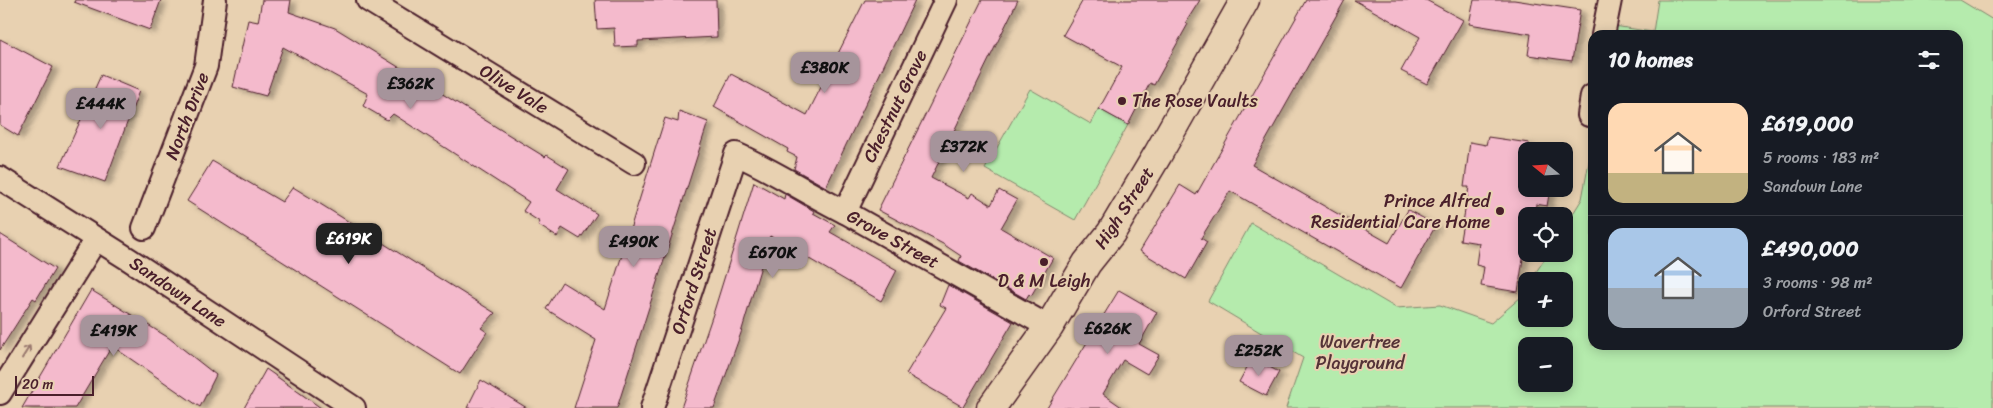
<!DOCTYPE html>
<html lang="en">
<head>
<meta charset="utf-8">
<style>
  body { margin:0; font-family:Sriracha,sans-serif; background:#242831; color:#f1f3f6; height:100vh; display:flex; flex-direction:column; font-size:19px; white-space:nowrap }
  * { box-sizing:border-box; margin:0 }
  p { font-size:16px; color:#9ea1a6 }
  .icon { flex:none; width:28px; height:28px; fill:none; stroke:currentColor; stroke-width:2; stroke-linecap:round; stroke-linejoin:round }
  .map { position:relative; flex:1; overflow:hidden }
  .panel { position:absolute; left:1588px; top:30px; width:375px; height:320px; display:flex; flex-direction:column; background:#171b24; border-radius:15px; box-shadow:0 2px 12px #0003 }
  .panel>* { flex:none }
  .needle { width:32px; rotate:288deg }
  .controls { position:absolute; left:1518px; top:142px; display:grid; gap:10px }
  .controls a { display:grid; place-items:center; width:55px; height:55px; border-radius:10px; background:#171b24; box-shadow:0 2px 12px #0003; font-size:25px }
  .scale { position:absolute; left:15px; bottom:12px; width:79px; box-sizing:border-box; padding-left:5px; border:2px solid #4a1f2b; border-top:0; font-size:14px; line-height:18px; white-space:nowrap; color:#4a1f2b; -webkit-text-stroke:4px #e8d1b1; paint-order:stroke }
  .price { position:absolute; translate:-50% -42px; padding:0 11px; border-radius:10px; background:#a6949b; color:#111; font-size:16px; line-height:32px; filter:drop-shadow(0 1px 2px #0008) }
  .price::after { content:''; position:absolute; left:50%; top:30px; width:15px; height:11px; margin-left:-8px; background:inherit; clip-path:polygon(0 0,100% 0,50% 100%) }
  .price.on { background:#222; color:#fff }
  ul { padding:0; list-style:none }
  li { display:flex; align-items:center; gap:15px; height:125px; padding:0 20px }
  li+li { border-top:1px solid #363941 }
  li span { display:grid; place-items:center; flex:none; width:140px; height:100px; border-radius:15px; color:#555 }
  li>.icon { margin-inline-start:auto }
  span .icon { width:60px; height:60px; fill:#fffc; stroke-width:1 }
  li b { font-size:21px }
  h2 { display:flex; justify-content:space-between; align-items:center; height:60px; padding:0 20px; font-size:21px }
  .map>svg:first-child { display:block }
  .green { fill:#b5ebad; stroke:#80856c; fill-rule:evenodd }
  .building { fill:#f4bacc; stroke:#4a1f2b; filter:url(#shadow) }
  .lines { fill:none; stroke-linecap:round; stroke-linejoin:round }
  .street-casing { stroke:#4a1f2b; stroke-width:26 }
  .secondary-casing { stroke:#4a1f2b; stroke-width:31 }
  .street { stroke:#e8d1b1; stroke-width:22 }
  .secondary { stroke:#e8d1b1; stroke-width:28 }
  .oneway { stroke:#99786e }
  .poi-dot { fill:#4a1f2b; stroke:#e8d1b1; stroke-width:2 }
  .labels { text-anchor:middle; dominant-baseline:central; stroke-width:4; stroke-linejoin:round; paint-order:stroke }
  .street-label { font-size:18px; fill:#4a1f2b; stroke:#e8d1b1 }
  .poi-label { font-size:18px; fill:#4a1f2b; stroke:#e8d1b1; text-anchor:start }
  .park-label { font-size:18px; fill:#553338; stroke:#e8d1b1 }
</style>
</head>
<body>
<div class="map">
<svg width="1993" height="408" viewBox="0 0 1993 408">
  <defs>
    <filter id="shadow"><feDropShadow dx="5.5" dy="3" stdDeviation="2.5" flood-color="#0004"/></filter>
  </defs>
  <rect width="100%" height="100%" fill="#e8d1b1"/>
  <filter id="ink" filterUnits="userSpaceOnUse"><feTurbulence type="fractalNoise" baseFrequency=".02" numOctaves="2"/><feDisplacementMap in="SourceGraphic" scale="10" xChannelSelector="R" yChannelSelector="G"/><feConvolveMatrix kernelMatrix="1 2 1 2 8 2 1 2 1" color-interpolation-filters="sRGB"/></filter>
  <g filter="url(#ink)">
    <!-- green -->
    <g class="green">
      <path d="M1658,0H1960L1993,20V408H1286L1303,358L1208,301L1251,223L1396,308L1440,305L1491,323L1521,297L1526,288V319H1564V281H1530L1548,254H1564V228L1582,199L1592,146V345H1958V35H1613L1614,26L1653,32ZM1526,346H1564V384H1526Z"/>
      <path d="M1030,89L1091,124L1099,109L1128,125L1075,220L985,169Z"/>
    </g>
    <!-- building -->
    <g class="building">
      <path d="M75,0H161L150,30L74,2Z"/>
      <path d="M262,0H291L289,12L335,28L545,157L547,155L569,169L557,189L597,214L580,239L562,228L557,237L538,225L540,222L523,211L529,202L393,114L387,120L363,106L368,94L283,47L266,96L233,87L248,20L258,22Z"/>
      <path d="M595,0H716L717,37L638,41V46L615,47L614,28L597,29Z"/>
      <path d="M865,0H915L826,187L794,169L797,157L787,152L788,149L714,107L731,74L807,115Z"/>
      <path d="M982,0H1018L931,178L969,198L972,193L991,205L999,190L1017,200L1001,228L1053,258L1031,296L1029,294L1026,299L959,261L961,256L943,244L878,210Z"/>
      <path d="M1083,0H1200L1186,22L1188,24L1154,85L1150,83L1128,125L1099,109L1122,67L1063,35Z"/>
      <path d="M1306,0H1345L1252,165L1389,243L1408,210L1436,225L1401,288L1230,191L1201,238L1207,242L1186,279L1140,251L1180,185L1196,195Z"/>
      <path d="M1354,0H1426L1463,20L1427,84L1401,71L1420,37Z"/>
      <path d="M1474,0H1514L1580,10L1572,61L1528,55L1531,34L1469,24Z"/>
      <path d="M0,39L53,67L18,136L0,125Z"/>
      <path d="M101,75L139,91L105,182L60,166Z"/>
      <path d="M679,111L708,122L617,408H574L596,340L546,309L562,282L605,309L665,118L678,122Z"/>
      <path d="M1488,137L1529,143L1528,150L1534,151H1526V189H1550L1547,206L1536,204L1534,216H1526V238L1518,292L1481,286L1484,267L1476,265L1479,243L1460,240L1469,187H1464L1470,142L1486,145Z"/>
      <path d="M212,161L282,202L293,187L495,313L481,328L487,332L460,374L187,201Z"/>
      <path d="M754,182L784,199L785,194L814,211L813,213L835,225L830,232L897,270L881,301L770,236L741,333L714,408H681L714,311Z"/>
      <path d="M0,234L55,269L36,300L33,298L0,350Z"/>
      <path d="M948,285L1013,322L963,407L906,374L946,308L940,305Z"/>
      <path d="M91,290L169,338L216,375L200,407L112,346L75,408H22Z"/>
      <path d="M1119,290L1157,312L1139,344L1159,355L1147,374L1123,360L1103,394L1123,408H1047Z"/>
      <path d="M1252,358L1279,372L1266,396L1239,382Z"/>
      <path d="M266,369L321,408H244Z"/>
      <path d="M481,380L527,408H467Z"/>
    </g>
    <g class="lines">
      <defs>
        <g id="street">
          <path d="M368,0L634,163"/>
          <path d="M1603,35L1610,0"/>
          <path d="M1589,115L1592,96"/>
          <path d="M0,178L130,260L354,408"/>
          <path d="M845,212L946,0"/>
          <path d="M144,228L206,66L215,0"/>
          <path d="M0,393L96,239"/>
          <path d="M652,408L736,154C774,171 807,193 845,212L1049,327"/>
        </g>
        <path id="secondary" d="M991,408L1049,327L1087,263L1111,233L1158,154L1245,0"/>
      </defs>
      <!-- street casing -->
      <use href="#street" class="street-casing"/>
      <!-- secondary casing -->
      <use href="#secondary" class="secondary-casing"/>
      <!-- street -->
      <use href="#street" class="street"/>
      <!-- secondary -->
      <use href="#secondary" class="secondary"/>
    </g>
    <!-- one-way arrows -->
    <defs><path id="oneway-shaft" d="M-6 0H5M1.5-3L5.5 0L1.5 3" fill="none" stroke-width="1.6" stroke-linecap="round" stroke-linejoin="round" transform="scale(1.25)"/></defs>
    <use class="oneway" href="#oneway-shaft" transform="translate(26 352) rotate(-58)"/>
  </g>
  <!-- markers -->
  <g class="poi-dot">
    <circle cx="1122" cy="101" r="5"/>
    <circle cx="1500" cy="211" r="5"/>
    <circle cx="1044" cy="262" r="5"/>
  </g>
  <g class="labels">
    <!-- street labels -->
    <g class="street-label">
      <text transform="translate(514 89) rotate(32)">Olive Vale</text>
      <text transform="translate(895 106) rotate(-64)">Chestnut Grove</text>
      <text transform="translate(187 116) rotate(-69)">North Drive</text>
      <text transform="translate(1124 208) rotate(-57)">High Street</text>
      <text transform="translate(893 239) rotate(29)">Grove Street</text>
      <text transform="translate(694 281) rotate(-72)">Orford Street</text>
      <text transform="translate(178 292) rotate(34)">Sandown Lane</text>
    </g>
    <!-- poi labels -->
    <g class="poi-label">
      <text x="1132" y="101">The Rose Vaults</text>
      <text x="1490" y="201" text-anchor="end">Prince Alfred<tspan x="1490" dy="21">Residential Care Home</tspan></text>
      <text x="1044" y="281" text-anchor="middle">D &amp; M Leigh</text>
    </g>
    <!-- park labels -->
    <g class="park-label">
      <text x="1360" y="342">Wavertree<tspan x="1360" dy="21">Playground</tspan></text>
    </g>
  </g>
</svg>
<div class="controls">
<a><svg class="needle" viewBox="-14 -14 28 28"><path d="M0-13l5 13h-10z" fill="#e53935"/><path d="M0 13l5-13h-10z" fill="#9ea1a6"/></svg></a>
<a><svg class="icon" aria-label="locate" viewBox="0 0 24 24"><circle cx="12" cy="12" r="6"/><path d="M12 2v4M12 18v4M2 12h4M18 12h4"/></svg></a>
<a>+</a>
<a>−</a>
</div>
<div class="scale">20 m</div>
<b class="price" style="left:825px;top:94px">£380K</b>
<b class="price" style="left:411px;top:110px">£362K</b>
<b class="price" style="left:101px;top:130px">£444K</b>
<b class="price" style="left:964px;top:173px">£372K</b>
<b class="price on" style="left:349px;top:265px">£619K</b>
<b class="price" style="left:634px;top:268px">£490K</b>
<b class="price" style="left:773px;top:279px">£670K</b>
<b class="price" style="left:1108px;top:355px">£626K</b>
<b class="price" style="left:114px;top:357px">£419K</b>
<b class="price" style="left:1259px;top:377px">£252K</b>
<section class="panel">
<h2>10 homes<svg class="icon" aria-label="filters" viewBox="0 0 24 24"><path d="M4 7h16M4 17h16"/><circle cx="9" cy="7" r="2"/><circle cx="15" cy="17" r="2"/></svg></h2>
<ul>
<li><span style="background:linear-gradient(#ffd9b3 70%,#c2b280 0)"><svg class="icon" aria-label="home" viewBox="0 0 24 24"><path d="M3 11l9-7 9 7M6 9v11h12V9"/></svg></span><div><b>£619,000</b><p>5 rooms · 183 m²</p><p>Sandown Lane</p></div></li>
<li><span style="background:linear-gradient(#a9c7e8 60%,#9aa5b1 0)"><svg class="icon" aria-label="home" viewBox="0 0 24 24"><path d="M3 11l9-7 9 7M6 9v11h12V9"/></svg></span><div><b>£490,000</b><p>3 rooms · 98 m²</p><p>Orford Street</p></div></li>
</ul>
</section>
</div>
</body>
</html>
